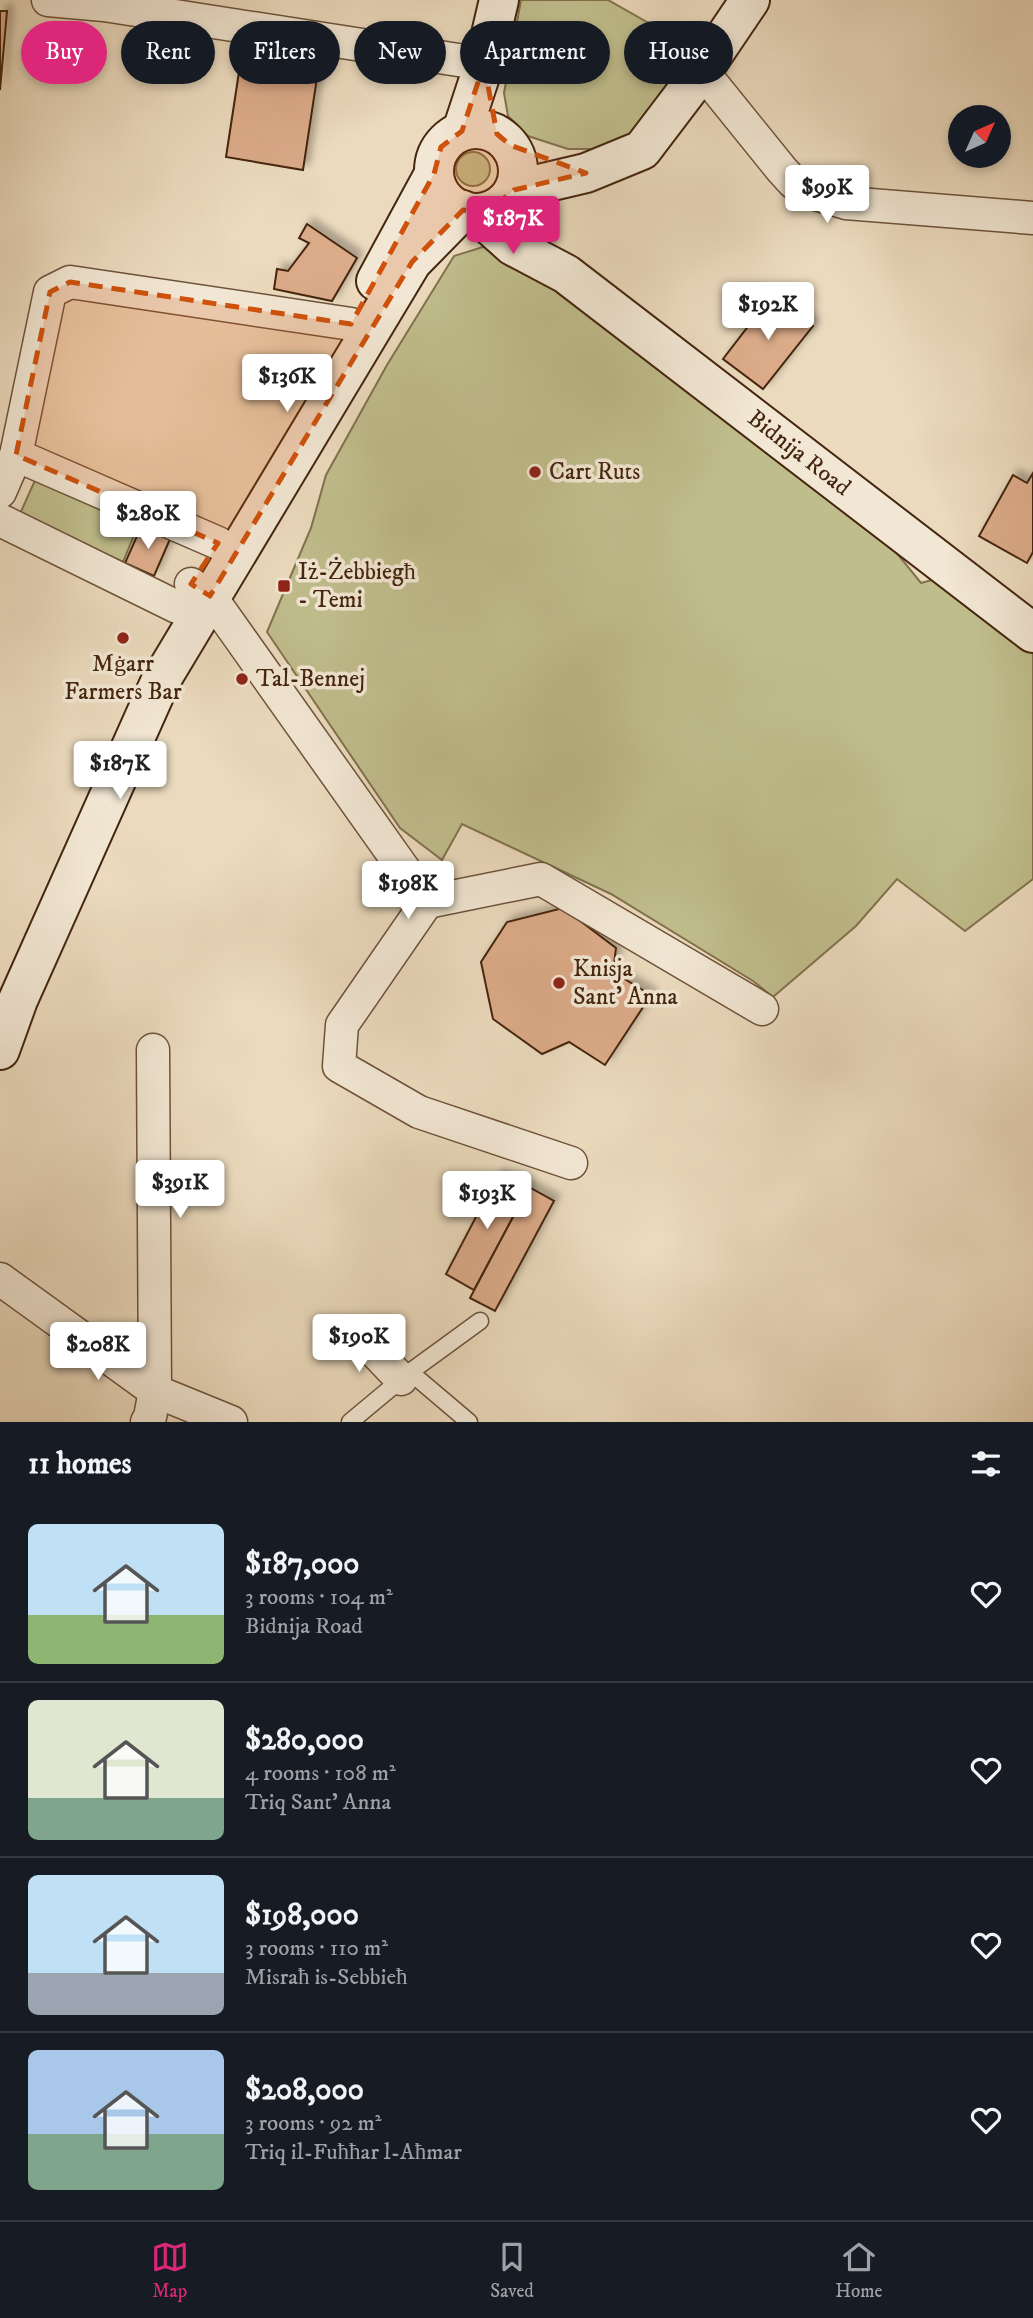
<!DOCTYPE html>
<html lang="en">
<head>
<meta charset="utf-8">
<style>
  body { margin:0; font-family:"IM FELL DW Pica",serif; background:#20242c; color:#f1f3f6; height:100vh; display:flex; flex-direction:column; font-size:26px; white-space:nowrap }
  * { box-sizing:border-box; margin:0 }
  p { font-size:23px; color:#9ea1a6 }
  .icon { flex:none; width:38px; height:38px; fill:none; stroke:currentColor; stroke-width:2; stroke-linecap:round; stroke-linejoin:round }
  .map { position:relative; height:1422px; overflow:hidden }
  .side { display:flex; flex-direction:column; background:#171b24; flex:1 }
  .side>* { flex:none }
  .hud { position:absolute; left:21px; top:21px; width:992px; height:63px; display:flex; gap:14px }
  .needle { width:46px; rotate:45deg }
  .tools { position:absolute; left:948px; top:105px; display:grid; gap:14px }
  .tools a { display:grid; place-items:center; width:63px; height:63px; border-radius:50%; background:#171b24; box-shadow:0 4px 10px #0003; font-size:35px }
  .price { position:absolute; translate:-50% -60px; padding:0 16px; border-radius:7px; background:#fff; color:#222; font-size:23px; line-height:46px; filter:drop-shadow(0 2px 4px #0008) }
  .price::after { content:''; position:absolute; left:50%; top:42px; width:21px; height:16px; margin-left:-10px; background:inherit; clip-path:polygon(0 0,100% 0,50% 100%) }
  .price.active { background:#db2777; color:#fff }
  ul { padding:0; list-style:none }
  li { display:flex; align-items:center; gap:21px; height:175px; padding:0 28px }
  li+li { border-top:2px solid #363941 }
  li span { display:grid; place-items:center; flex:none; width:196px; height:140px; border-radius:10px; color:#555 }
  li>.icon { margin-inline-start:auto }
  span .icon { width:84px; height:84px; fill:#fffc; stroke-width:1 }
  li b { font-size:30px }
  h2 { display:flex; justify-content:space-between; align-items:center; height:84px; padding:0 28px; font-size:30px }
  .tag { padding:0 24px; border-radius:32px; background:#171b24; box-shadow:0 4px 10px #0003; font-size:24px; line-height:63px }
  .tag.active { background:#db2777; color:#fff }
  .menu { display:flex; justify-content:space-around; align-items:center; height:98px; border-top:2px solid #363941; background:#171b24; font-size:19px; color:#9ea1a6 }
  .menu a { display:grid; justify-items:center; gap:4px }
  .menu .active { color:#db2777 }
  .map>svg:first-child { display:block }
  .green { fill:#c0bd8c; stroke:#82714d; stroke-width:2 }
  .building { fill:#dbaa88; stroke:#44250e; stroke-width:2; filter:url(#shadow) }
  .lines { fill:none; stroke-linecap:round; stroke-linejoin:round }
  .lane-casing { stroke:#6e523a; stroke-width:19 }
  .street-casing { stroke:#6e523a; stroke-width:35 }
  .secondary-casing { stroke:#44250e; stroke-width:42 }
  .lane { stroke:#f2e7d4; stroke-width:16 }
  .street { stroke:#f2e7d4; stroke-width:32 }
  .secondary { stroke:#f2e7d4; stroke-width:38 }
  .marked { fill:#cf510c; fill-opacity:0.2; stroke:#cf510c; stroke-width:5; stroke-dasharray:14 9; stroke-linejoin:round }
  .poi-dot { fill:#8f2418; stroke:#f2e7d4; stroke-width:2.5 }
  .labels { text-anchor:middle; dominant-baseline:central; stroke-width:7; stroke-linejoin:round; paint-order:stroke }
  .street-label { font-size:24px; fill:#44250e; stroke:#f2e7d4 }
  .poi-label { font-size:24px; fill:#44250e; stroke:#f2e7d4; text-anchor:start }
</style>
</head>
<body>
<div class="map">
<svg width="1033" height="1422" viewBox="0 0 1033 1422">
  <defs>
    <filter id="shadow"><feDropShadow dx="6" dy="-6" stdDeviation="3.5" flood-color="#0004"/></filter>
  </defs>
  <rect width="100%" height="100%" fill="#ebdabd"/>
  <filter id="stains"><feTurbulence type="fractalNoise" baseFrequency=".00286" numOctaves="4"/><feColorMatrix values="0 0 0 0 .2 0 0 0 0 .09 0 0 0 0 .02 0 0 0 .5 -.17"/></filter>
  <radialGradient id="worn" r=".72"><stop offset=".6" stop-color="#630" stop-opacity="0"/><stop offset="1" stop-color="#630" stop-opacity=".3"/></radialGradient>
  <!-- green -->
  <g class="green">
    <path d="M521,0H608L698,51L630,138L603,149H568L528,136L508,116L504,93Z"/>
    <circle cx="473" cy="169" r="17"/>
    <path d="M492,244L550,280L891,546L921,583L945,576L1033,646V879L965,931L897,879L856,926L773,997L753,981L611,894L462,824L442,860L400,828L267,632L311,528L326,475L387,365L454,256Z"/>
    <path d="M36,478L138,526L123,562L19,516Z"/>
  </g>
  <!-- building -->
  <g class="building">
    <path d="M0,11H7L0,90Z"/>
    <path d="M241,59L318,71L303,170L226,157Z"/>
    <path d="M307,224L357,258L332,301L274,289L277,269L288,271L309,243L299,238Z"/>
    <path d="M773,294L813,326L763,389L723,359Z"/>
    <path d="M1033,473V552L1027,563L979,536L1013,475L1027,483Z"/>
    <path d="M141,527L170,539L154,576L125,563Z"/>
    <path d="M563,908L616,948L613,972L651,995L605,1065L569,1042L542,1054L493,1019L481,962L507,922Z"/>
    <path d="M498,1175L529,1187L474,1290L446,1274Z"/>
    <path d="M529,1187L554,1201L495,1311L470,1298Z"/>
  </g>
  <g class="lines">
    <defs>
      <g id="lane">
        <path d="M410,1372L469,1422"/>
        <path d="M350,1422L410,1372L480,1321"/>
      </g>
      <g id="street">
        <path d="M48,0L104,5L484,64"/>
        <path d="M702,71L782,170L793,182L805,191L846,203L1033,218"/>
        <path d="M16,455L218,543"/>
        <path d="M0,492L16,455L50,292L70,282L351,324"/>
        <path d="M0,520L177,607"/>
        <path d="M191,584L210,596L427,902L541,879L762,1009"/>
        <path d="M427,902L342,1025L339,1066L419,1112L571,1163"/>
        <path d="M0,1279L155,1391L231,1422"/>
        <path d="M356,1332L401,1379"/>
        <path d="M147,1422L150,1417L155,1391L153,1050"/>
      </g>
      <g id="secondary">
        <circle cx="476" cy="171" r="42"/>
        <path d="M462,131L484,64L499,0"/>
        <path d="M514,190L586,173L642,150L702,71L750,0"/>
        <path d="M476,213L513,246L566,274L1033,633"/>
        <path d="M376,281L434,174"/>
        <path d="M0,1050L18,1000L161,680L412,262L463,210"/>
      </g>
    </defs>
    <!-- lane casing -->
    <use href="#lane" class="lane-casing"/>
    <!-- street casing -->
    <use href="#street" class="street-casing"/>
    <!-- secondary casing -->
    <use href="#secondary" class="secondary-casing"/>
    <!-- lane -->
    <use href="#lane" class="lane"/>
    <!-- street -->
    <use href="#street" class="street"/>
    <!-- secondary -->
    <use href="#secondary" class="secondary"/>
  </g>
  <!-- marked area -->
  <path class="marked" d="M484,64L497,134L510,145L586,173L514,190L487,212L463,210L412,262L210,596L191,584L218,543L16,455L50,292L70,282L351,324L434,174L441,147L462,131Z"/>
  <!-- markers -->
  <g class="poi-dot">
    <circle cx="535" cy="472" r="7"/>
    <rect x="277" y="579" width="14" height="14" rx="3.5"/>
    <circle cx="123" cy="638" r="7"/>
    <circle cx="242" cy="679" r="7"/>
    <circle cx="559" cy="983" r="7"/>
  </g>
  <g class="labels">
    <!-- street labels -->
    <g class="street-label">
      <text transform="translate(799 453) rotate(38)">Bidnija Road</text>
    </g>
    <!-- poi labels -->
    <g class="poi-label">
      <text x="549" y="472">Cart Ruts</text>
      <text x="298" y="572">Iż-Żebbiegħ<tspan x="298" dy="28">- Temi</tspan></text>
      <text x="123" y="664" text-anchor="middle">Mġarr<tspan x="123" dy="28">Farmers Bar</tspan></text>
      <text x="256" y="679">Tal-Bennej</text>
      <text x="573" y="969">Knisja<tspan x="573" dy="28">Sant' Anna</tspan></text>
    </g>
  </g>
  <rect width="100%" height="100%" filter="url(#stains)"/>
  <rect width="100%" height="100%" fill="url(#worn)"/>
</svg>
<div class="tools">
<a><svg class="needle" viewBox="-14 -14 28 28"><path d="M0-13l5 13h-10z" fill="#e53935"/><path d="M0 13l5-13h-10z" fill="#9ea1a6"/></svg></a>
</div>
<b class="price" style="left:827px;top:225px">$99K</b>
<b class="price active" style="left:513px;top:256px">$187K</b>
<b class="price" style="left:768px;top:342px">$192K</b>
<b class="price" style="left:287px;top:414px">$136K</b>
<b class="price" style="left:148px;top:551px">$280K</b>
<b class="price" style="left:120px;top:801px">$187K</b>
<b class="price" style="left:408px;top:921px">$198K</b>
<b class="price" style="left:180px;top:1220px">$391K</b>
<b class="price" style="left:487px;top:1231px">$193K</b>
<b class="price" style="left:359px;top:1374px">$190K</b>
<b class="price" style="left:98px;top:1382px">$208K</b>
<div class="hud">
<a class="tag active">Buy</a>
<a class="tag">Rent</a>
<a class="tag">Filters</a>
<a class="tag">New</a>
<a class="tag">Apartment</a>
<a class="tag">House</a>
</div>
</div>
<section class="side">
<h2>11 homes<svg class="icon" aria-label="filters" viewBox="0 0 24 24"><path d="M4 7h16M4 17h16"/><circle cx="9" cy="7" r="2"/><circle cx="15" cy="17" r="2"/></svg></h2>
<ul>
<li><span style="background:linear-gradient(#bfe0f5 65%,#8fb573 0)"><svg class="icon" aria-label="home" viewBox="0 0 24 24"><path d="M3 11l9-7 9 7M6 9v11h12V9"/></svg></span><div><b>$187,000</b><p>3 rooms · 104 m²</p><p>Bidnija Road</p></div><svg class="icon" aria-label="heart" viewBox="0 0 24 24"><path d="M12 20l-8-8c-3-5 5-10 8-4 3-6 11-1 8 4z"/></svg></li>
<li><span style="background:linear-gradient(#dfe7d0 70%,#7fa58c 0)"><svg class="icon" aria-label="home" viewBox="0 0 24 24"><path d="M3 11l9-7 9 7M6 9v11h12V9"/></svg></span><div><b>$280,000</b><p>4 rooms · 108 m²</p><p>Triq Sant' Anna</p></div><svg class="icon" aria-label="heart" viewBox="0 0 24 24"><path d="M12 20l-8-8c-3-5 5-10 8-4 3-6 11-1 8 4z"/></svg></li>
<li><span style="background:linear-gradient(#bfe0f5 70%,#9aa5b1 0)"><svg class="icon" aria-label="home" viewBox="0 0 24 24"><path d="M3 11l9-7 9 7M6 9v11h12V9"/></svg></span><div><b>$198,000</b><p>3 rooms · 110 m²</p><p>Misraħ is-Sebbieħ</p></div><svg class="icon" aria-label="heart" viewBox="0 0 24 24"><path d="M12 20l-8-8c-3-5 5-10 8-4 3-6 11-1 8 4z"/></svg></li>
<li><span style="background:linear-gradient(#a9c7e8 60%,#7fa58c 0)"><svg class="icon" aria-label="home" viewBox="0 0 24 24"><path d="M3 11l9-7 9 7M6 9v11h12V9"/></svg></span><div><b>$208,000</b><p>3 rooms · 92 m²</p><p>Triq il-Fuħħar l-Aħmar</p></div><svg class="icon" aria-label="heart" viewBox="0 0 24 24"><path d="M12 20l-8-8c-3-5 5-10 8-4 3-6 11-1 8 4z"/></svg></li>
</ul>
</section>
<nav class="menu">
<a class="active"><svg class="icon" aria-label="map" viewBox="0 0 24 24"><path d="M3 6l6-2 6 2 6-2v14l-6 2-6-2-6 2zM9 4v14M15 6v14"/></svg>Map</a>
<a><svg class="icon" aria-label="saved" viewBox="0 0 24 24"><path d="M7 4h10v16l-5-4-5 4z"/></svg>Saved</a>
<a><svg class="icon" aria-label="home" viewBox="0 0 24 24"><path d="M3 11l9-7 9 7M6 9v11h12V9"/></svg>Home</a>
</nav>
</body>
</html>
